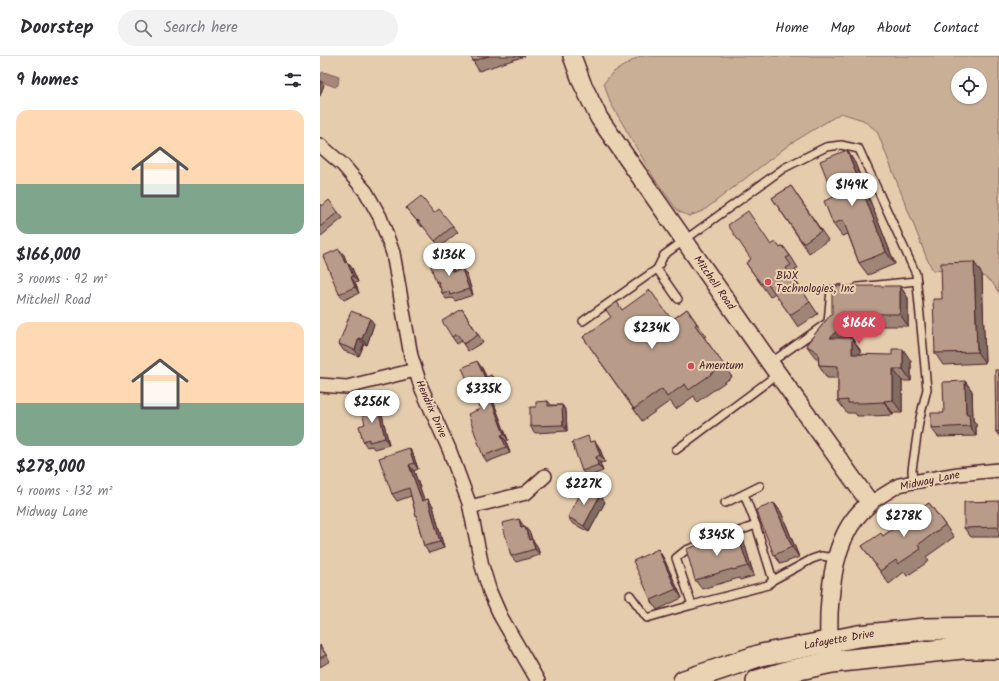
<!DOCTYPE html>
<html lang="en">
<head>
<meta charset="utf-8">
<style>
  body { margin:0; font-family:Kalam,sans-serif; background:#f2f2f3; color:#2b2b33; height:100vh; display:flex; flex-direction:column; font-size:15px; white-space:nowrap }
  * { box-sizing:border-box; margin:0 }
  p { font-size:13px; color:#7c7c81 }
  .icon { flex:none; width:22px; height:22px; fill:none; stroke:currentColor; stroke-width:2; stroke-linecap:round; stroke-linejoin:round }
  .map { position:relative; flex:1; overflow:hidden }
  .side { display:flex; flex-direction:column; background:#fff; width:320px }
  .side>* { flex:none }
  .controls { position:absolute; left:631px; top:12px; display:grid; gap:8px }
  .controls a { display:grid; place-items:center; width:36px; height:36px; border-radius:50%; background:#fff; box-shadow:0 1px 3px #0004; font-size:20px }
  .price { position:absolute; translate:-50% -34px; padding:0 9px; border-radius:14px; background:#fff; color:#222; font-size:13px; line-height:26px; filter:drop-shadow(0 1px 2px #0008) }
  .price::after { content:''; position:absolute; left:50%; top:24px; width:12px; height:9px; margin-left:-6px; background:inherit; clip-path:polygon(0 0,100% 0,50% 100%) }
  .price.selected { background:#d1495b; color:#fff }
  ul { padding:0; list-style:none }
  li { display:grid; align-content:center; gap:8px; height:212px; padding:0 16px }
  li span { display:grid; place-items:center; height:124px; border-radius:12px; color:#555 }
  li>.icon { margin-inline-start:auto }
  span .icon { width:72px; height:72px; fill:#fffc; stroke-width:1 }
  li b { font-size:17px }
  h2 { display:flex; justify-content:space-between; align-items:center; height:48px; padding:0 16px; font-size:17px }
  header { display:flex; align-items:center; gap:24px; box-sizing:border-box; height:56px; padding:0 20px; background:#fff; border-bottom:1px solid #e1e1e2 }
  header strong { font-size:19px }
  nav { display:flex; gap:22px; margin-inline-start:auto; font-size:14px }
  .search { width:280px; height:36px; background:#f2f2f3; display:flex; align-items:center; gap:10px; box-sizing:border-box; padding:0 14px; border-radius:22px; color:#7c7c81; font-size:15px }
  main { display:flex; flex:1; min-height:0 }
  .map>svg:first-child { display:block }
  .green { fill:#caaf97; stroke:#8a6761; fill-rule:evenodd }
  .water { fill:#a78779; stroke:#825d5a }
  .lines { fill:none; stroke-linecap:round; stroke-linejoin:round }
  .service-casing { stroke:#4a1f2b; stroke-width:10 }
  .minor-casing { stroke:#4a1f2b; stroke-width:16 }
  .tertiary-casing { stroke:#4a1f2b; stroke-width:20 }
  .primary-casing { stroke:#4a1f2b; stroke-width:24 }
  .service { stroke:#ead3b2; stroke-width:7 }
  .minor { stroke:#ead3b2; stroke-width:13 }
  .tertiary { stroke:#ead3b2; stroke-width:17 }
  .primary { stroke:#ead3b2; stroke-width:21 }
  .wall { fill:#9e8576; stroke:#4a1f2b }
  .shaded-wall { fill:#816c60; stroke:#4a1f2b }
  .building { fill:#b89b89; stroke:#4a1f2b }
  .poi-dot { fill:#d1495b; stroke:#ead3b2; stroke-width:1.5 }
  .labels { text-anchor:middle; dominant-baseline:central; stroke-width:4; stroke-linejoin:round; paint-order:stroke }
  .poi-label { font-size:11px; fill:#4a1f2b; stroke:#ead3b2; text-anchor:start }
  .street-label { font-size:11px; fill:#4a1f2b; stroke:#ead3b2 }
</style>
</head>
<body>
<header>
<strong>Doorstep</strong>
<div class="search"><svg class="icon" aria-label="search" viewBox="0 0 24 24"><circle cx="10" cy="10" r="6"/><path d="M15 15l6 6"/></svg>Search here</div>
<nav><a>Home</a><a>Map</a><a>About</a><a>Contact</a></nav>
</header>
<main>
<section class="side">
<h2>9 homes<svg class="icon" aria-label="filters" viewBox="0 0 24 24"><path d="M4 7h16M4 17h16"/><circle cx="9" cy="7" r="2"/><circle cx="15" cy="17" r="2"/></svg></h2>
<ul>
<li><span style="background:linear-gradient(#ffd9b3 60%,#7fa58c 0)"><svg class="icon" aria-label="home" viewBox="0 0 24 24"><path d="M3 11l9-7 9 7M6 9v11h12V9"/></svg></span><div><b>$166,000</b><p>3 rooms · 92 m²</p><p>Mitchell Road</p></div></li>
<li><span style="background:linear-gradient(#ffd9b3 65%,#7fa58c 0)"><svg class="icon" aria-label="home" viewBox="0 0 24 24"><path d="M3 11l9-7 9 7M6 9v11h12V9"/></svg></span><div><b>$278,000</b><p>4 rooms · 132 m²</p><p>Midway Lane</p></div></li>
</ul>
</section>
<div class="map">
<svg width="679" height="625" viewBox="0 0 679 625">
  <rect width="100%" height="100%" fill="#e4ccad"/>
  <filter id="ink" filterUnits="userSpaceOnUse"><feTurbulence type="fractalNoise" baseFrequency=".025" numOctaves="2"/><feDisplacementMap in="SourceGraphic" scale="8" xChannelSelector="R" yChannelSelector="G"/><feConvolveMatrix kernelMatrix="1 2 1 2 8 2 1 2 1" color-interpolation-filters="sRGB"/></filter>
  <g filter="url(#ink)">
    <!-- green -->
    <path class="green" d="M320,0H679V237L672,226L660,218L613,214L607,203L557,75L543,64L521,57L470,88L383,155L369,160L358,155L334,122L290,46L284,27L292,17ZM638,19H660V41H638Z"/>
    <!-- water -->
    <path class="water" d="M4,16L19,21L18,29L15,31L2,26L0,23L1,17Z"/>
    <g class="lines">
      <defs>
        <g id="service">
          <path d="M337,213L358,243"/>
          <path d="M538,231L597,225"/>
          <path d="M263,265L337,213L344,199L464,112L506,91L521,89L539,93L596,218L607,333L599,366L592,414L593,426"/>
          <path d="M450,307L508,266L511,234L521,233"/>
          <path d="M356,394L458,318"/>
          <path d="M405,447L424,438"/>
          <path d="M436,469L424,438L440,430"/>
          <path d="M453,524L436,469L366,494L356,502L372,549L448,529L453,524L492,503L501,500L516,502"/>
          <path d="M310,539L327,562L372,549"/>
        </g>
        <g id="minor">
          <path d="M0,89L23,109L46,136L60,161L73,197L91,300L101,331L129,393L149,447L162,510L170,536L181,561L218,625"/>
          <path d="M0,329L27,331L95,314"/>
          <path d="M550,447L579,429L593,426L638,418L679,414"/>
          <path d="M150,451L206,437L225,420"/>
        </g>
        <path id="tertiary" d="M252,0L262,27L279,62L450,307L550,447C546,451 541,455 537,460C515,486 511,525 509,557C509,571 508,584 510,597"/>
        <g id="primary">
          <path d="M364,625L441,599L538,580L604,573L679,572"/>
          <path d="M437,625L470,615L512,606L642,592H679"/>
        </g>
      </defs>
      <!-- service casing -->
      <use href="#service" class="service-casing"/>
      <!-- minor casing -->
      <use href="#minor" class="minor-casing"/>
      <!-- tertiary casing -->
      <use href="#tertiary" class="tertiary-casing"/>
      <!-- primary casing -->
      <use href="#primary" class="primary-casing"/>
      <!-- service -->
      <use href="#service" class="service"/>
      <!-- minor -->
      <use href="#minor" class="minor"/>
      <!-- tertiary -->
      <use href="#tertiary" class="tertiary"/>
      <!-- primary -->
      <use href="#primary" class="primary"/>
    </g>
    <!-- wall -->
    <g class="wall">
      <path d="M151,0H205L159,15L153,5Z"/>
      <path d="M527,94L535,107L575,208L548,219L539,207L528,178L522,180L513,168L514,141Z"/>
      <path d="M471,130L508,184L489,197L452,142Z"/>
      <path d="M0,148L2,150L18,156L23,162L0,181Z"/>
      <path d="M86,152L114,157L133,170L138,176L120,191L103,170L102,171Z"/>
      <path d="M452,189L460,192L463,190L472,202L478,212L475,214L479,221L475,224L498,258L478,271L455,237L450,241L426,207Z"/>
      <path d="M24,199L26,206H27L32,212L38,226L35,227L39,237L24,244L19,238Z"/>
      <path d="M127,202L132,208L134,215L147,219L153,239L135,245L132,242L126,243L122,237L120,231L116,226Z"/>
      <path d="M662,218L665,307L623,309L615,297L622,243Z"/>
      <path d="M580,230L588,242V270H540L530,282H532L540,294V298L591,305V325H582V357H573V359L552,360H537L535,357H527L518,345V322H507L499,309L498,303L495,301L486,289L512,257Z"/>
      <path d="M142,253L163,286L148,295L141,285L137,288L132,281Z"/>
      <path d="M367,253L386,280L384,281L412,321L377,346L374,340L356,353L350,345L322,365L263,281L302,254L352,264Z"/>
      <path d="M54,268L47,289L44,288L39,300L24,295L19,288Z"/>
      <path d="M162,312L167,322L171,319L176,326L180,334L174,337L175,341L172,342L188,384L186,385L190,397L167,406L163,400L160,353Z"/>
      <path d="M679,314V380L676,376Z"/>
      <path d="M645,325L652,335L653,364L656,368V380L618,381L611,372L624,357Z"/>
      <path d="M228,345L231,349H242L246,355L247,375L215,377L210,370L216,351Z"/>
      <path d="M61,354L69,389L54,393L52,390L47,391L43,385L45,368Z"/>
      <path d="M275,385L279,391L285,406L280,407L283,415L267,421L262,415L272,386Z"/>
      <path d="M89,392L93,398L98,413L94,415L104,444L108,443L113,450L124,492L109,497L104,490L91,440L77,445L72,438Z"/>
      <path d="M679,445V481H651L644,472Z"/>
      <path d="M285,446L269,476L252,467L248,461Z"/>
      <path d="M454,447L461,456L479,501L461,508L454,499Z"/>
      <path d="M609,447L634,481L606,501L609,505L587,520L584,516L569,528L542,490L563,480Z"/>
      <path d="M203,469L204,471L210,477L212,484V483L217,490L220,499L196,506L191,500Z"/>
      <path d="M417,477L424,486L434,520L420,524L419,522L382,533L375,524Z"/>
      <path d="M338,493L344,503L362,542L337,554L331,544Z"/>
      <path d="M0,589L10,605L0,611Z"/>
    </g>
    <!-- shaded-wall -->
    <g class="shaded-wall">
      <path d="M0,24L4,29L0,40Z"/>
      <path d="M527,94L535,107L575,208L566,196Z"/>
      <path d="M19,193L24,199L29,213L25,207Z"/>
      <path d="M127,202L132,208L136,222L132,216Z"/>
      <path d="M27,206L32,212L38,226L33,220Z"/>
      <path d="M654,206L662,218L665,307L657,296Z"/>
      <path d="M142,213L147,219L153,239L149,233Z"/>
      <path d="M31,221L35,227L39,237L35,231Z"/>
      <path d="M580,230L588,242V270L580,258Z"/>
      <path d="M532,258L540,270L519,294L510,282Z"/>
      <path d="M50,262L54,268L47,289L42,283Z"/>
      <path d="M39,282L44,288L39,300L35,294Z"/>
      <path d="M532,282L540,294V311L532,298Z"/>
      <path d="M583,293L591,305V325L583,313Z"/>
      <path d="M157,305L162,312L170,329L165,322Z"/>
      <path d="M573,313L582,325V357L573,344Z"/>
      <path d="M171,319L176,326L180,334L176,328Z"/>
      <path d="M645,325L652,335L653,364L656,368V380L650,370L646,358Z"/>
      <path d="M168,336L172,342L188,384L184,378Z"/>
      <path d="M564,345L573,357V359L564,346Z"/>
      <path d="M57,348L61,354L69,389L65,382Z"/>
      <path d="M242,349L246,355L247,375L243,369Z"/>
      <path d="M181,379L186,385L190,397L186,391Z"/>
      <path d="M275,385L279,391L285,406L280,399Z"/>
      <path d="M89,392L93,398L98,413L94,407Z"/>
      <path d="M276,401L280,407L283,415L278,409Z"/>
      <path d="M89,409L94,415L107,451L102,445Z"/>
      <path d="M280,439L285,446L269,476L264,470Z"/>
      <path d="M108,443L113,450L124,492L120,486Z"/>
      <path d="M454,447L461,456L479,501L472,491Z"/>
      <path d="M199,463L203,469L206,478L201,472Z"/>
      <path d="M205,471L210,477L214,491L209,484Z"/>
      <path d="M417,477L424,486L434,520L428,510Z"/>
      <path d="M212,483L217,490L220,499L215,493Z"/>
      <path d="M338,493L344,503L362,542L356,533Z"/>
    </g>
    <!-- building -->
    <g class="building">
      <path d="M151,0H169L153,5Z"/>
      <path d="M527,94L566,196L539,207L523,164L513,168L504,145L514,141L500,105Z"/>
      <path d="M471,130L501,175L483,187L452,142Z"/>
      <path d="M101,140L114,157L119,153L133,170L115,185L98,164L97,165L86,152Z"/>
      <path d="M9,144L18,156L0,171V148L2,150Z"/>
      <path d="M428,155L451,189L456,186L460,192L463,190L470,200L466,202L471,209L466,212L490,246L470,259L446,225L441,228L426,207L431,203L408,169Z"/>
      <path d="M19,193L25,207L27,206L33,220L31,221L35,231L19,238L3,200Z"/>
      <path d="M127,202L132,216L142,213L149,233L130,239L129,235L122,237L118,225L116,226L110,207Z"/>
      <path d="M654,206L657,296L615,297L613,243H622L621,207Z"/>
      <path d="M512,230H580V258H532L510,282H532V298L572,299V293H583V313H573V344L564,345V346L543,347H528V344L518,345V310L499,309L498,297L486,289L512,257Z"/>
      <path d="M330,234L352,264L367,253L377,268L375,269L404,309L369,334L365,328L347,341L342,333L314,353L263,281L291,261L286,254L297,246L302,254Z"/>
      <path d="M142,253L158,279L144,288L137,278L132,281L122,265Z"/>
      <path d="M31,255L50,262L42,283L39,282L35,294L19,288Z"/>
      <path d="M157,305L165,322L171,319L176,328L169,331L171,334L168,336L184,378L181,379L186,391L163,400L148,358L160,353L142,312Z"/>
      <path d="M675,314H679V375L676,376Z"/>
      <path d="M645,325L646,358H649L650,370L611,372V357H624L623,326Z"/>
      <path d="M228,345V350L242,349L243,369L210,370V351H216V346Z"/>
      <path d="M57,348L65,382L49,386V383L43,385L39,370L45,368L41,352Z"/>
      <path d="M268,380L270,386L275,385L280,399L276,401L278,409L262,415L252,386Z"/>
      <path d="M89,392L94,407L89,409L102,445L108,443L120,486L104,490L89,432L72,438L59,402Z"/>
      <path d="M264,431L280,439L264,470L248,461Z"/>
      <path d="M679,445V471L644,472V446Z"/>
      <path d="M454,447L472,491L454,499L436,454Z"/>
      <path d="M609,447L625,469L598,489L601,493L578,508L576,504L560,515L542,490L561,477L563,480Z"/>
      <path d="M199,463L201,472L205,471L209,484L212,483L215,493L191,500L182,467Z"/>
      <path d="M417,477L428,510L413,514L412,513L375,524L366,493Z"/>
      <path d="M338,493L356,533L331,544L313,505Z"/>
      <path d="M0,590L6,599L0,602Z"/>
    </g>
  </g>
  <!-- markers -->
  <g class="poi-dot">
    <circle cx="448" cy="226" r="4"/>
    <circle cx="371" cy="310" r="4"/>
  </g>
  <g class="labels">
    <!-- poi labels -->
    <g class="poi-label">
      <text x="456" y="220">BWX<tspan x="456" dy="13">Technologies, Inc</tspan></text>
      <text x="379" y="310">Amentum</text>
    </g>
    <!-- street labels -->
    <g class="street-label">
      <text transform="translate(394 227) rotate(55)">Mitchell Road</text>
      <text transform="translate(111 353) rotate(66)">Hendrix Drive</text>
      <text transform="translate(610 425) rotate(-12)">Midway Lane</text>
      <text transform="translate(519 584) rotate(-10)">Lafayette Drive</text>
    </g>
  </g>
</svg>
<div class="controls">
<a><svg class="icon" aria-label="locate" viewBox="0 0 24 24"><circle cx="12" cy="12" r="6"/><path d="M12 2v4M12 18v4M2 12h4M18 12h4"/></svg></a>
</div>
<b class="price" style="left:532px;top:151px">$149K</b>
<b class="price" style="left:129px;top:221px">$136K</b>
<b class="price selected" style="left:539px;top:289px">$166K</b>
<b class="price" style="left:332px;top:294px">$234K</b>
<b class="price" style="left:164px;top:355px">$335K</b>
<b class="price" style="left:52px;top:368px">$256K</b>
<b class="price" style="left:264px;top:450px">$227K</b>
<b class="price" style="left:584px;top:482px">$278K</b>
<b class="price" style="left:397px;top:501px">$345K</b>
</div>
</main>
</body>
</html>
